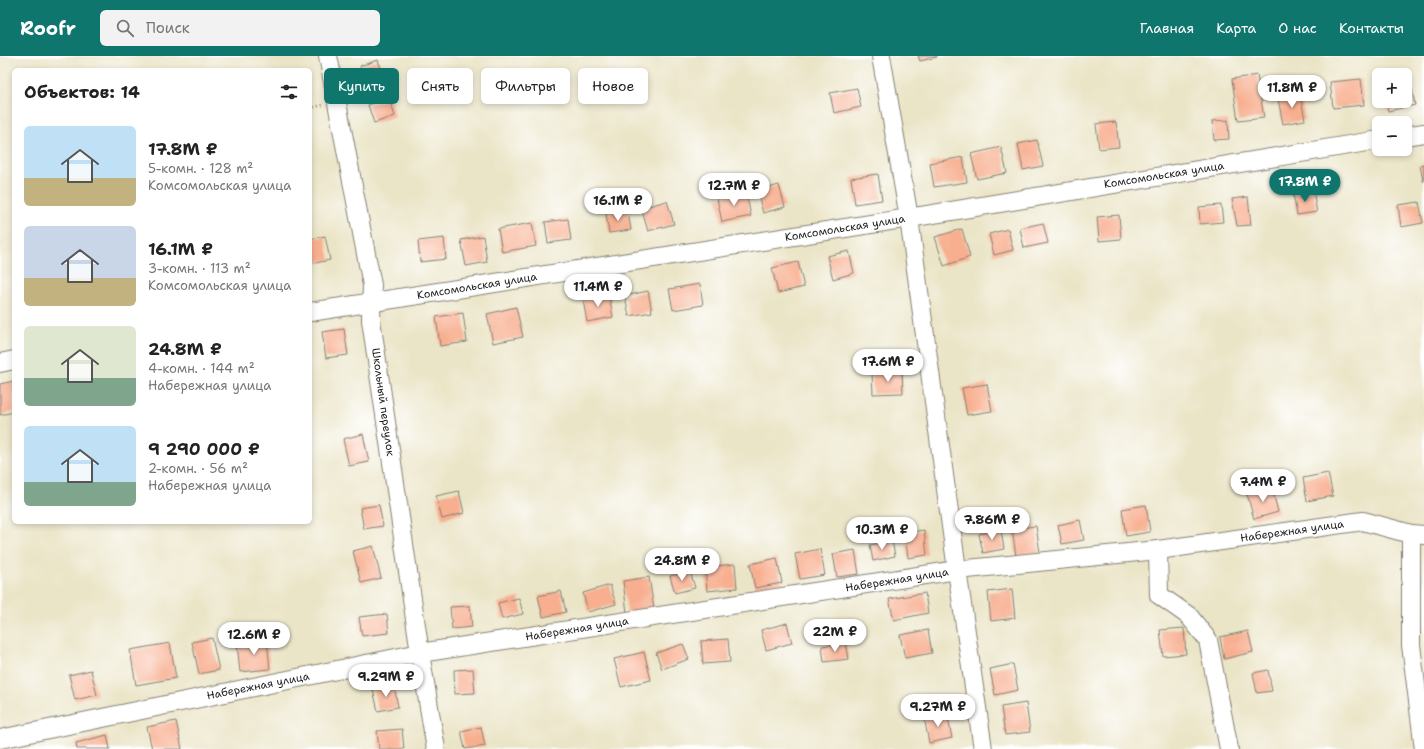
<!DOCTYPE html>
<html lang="ru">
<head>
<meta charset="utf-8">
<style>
  body { margin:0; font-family:"Shantell Sans",sans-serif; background:#f2f2f2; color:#222; height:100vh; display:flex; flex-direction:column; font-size:15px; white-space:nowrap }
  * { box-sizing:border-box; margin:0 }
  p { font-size:13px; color:#767676 }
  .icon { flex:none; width:22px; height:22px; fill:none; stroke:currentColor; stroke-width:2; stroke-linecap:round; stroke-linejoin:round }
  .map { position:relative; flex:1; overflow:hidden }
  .sheet { position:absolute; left:12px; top:12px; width:300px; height:456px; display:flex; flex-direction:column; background:#fff; border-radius:6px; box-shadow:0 2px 6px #0003 }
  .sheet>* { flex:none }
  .top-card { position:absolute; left:324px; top:12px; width:380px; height:36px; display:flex; gap:8px }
  .buttons { position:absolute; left:1372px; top:12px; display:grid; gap:8px }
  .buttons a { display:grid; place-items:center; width:40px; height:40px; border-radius:6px; background:#fff; box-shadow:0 2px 6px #0003; font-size:20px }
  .price { position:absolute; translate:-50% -34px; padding:0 9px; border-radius:14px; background:#fff; color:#222; font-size:13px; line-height:26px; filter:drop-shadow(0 1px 2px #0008) }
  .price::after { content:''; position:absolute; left:50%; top:24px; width:12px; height:9px; margin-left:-6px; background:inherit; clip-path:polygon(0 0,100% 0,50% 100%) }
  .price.on { background:#0f766e; color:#fff }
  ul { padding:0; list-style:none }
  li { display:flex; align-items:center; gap:12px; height:100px; padding:0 12px }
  li span { display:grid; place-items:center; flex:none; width:112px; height:80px; border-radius:6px; color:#555 }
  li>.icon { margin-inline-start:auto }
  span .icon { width:48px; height:48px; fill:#fffc; stroke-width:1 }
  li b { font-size:17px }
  h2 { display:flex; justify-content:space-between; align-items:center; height:48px; padding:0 12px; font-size:17px }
  .tag { padding:0 14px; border-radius:6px; background:#fff; box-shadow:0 2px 6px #0003; font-size:14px; line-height:36px }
  .tag.on { background:#0f766e; color:#fff }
  header { display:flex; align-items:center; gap:24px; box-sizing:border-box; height:56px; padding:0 20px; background:#0f766e; color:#fff }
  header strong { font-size:19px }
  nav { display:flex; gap:22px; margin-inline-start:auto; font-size:14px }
  .search { width:280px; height:36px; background:#f2f2f2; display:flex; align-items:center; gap:10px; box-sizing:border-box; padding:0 14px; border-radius:6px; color:#767676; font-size:15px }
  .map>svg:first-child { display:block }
  .building { fill:#f8af90 }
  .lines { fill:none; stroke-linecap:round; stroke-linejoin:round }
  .minor-casing { stroke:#848072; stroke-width:20 }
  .path { stroke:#848072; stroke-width:2.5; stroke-dasharray:1 3; stroke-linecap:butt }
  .minor { stroke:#fff; stroke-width:18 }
  .labels { text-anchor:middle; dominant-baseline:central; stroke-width:3; stroke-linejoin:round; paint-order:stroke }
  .street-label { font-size:11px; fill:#1c1c1c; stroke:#fff }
</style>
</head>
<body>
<header>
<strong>Roofr</strong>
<div class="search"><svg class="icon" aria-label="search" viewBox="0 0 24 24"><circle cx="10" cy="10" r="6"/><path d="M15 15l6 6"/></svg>Поиск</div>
<nav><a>Главная</a><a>Карта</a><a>О нас</a><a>Контакты</a></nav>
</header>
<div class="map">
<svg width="1424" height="693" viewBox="0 0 1424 693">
  <rect width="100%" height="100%" fill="#fff"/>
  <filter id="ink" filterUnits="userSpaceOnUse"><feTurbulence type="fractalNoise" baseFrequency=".025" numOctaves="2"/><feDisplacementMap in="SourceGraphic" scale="8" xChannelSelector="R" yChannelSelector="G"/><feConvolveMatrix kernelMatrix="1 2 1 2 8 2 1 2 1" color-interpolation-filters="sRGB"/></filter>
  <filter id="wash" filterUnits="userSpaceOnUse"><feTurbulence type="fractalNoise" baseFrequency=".012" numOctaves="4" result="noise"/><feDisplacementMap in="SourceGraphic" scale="16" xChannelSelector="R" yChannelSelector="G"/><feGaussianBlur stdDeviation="0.9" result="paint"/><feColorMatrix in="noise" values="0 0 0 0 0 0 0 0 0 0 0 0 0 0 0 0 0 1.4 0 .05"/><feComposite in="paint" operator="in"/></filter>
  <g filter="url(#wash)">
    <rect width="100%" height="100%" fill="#ebe5c8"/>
    <g id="blocks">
      <!-- building -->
      <g class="building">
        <path d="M918,0H937V1L920,5Z"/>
        <path d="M378,4L385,23L367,30L360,10Z"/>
        <path d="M1257,19L1264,62L1238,65L1232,23Z"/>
        <path d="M1361,23L1364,49L1333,52L1330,26Z"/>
        <path d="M1411,28L1415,49L1388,55L1386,45H1405V29Z"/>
        <path d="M857,32L861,51L834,57L830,37Z"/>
        <path d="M1300,38L1305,64L1283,68L1278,43Z"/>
        <path d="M389,42L395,60L374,67L368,49Z"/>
        <path d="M1228,64L1229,83L1214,84L1212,65Z"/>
        <path d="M1116,66L1119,91L1099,93L1096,68Z"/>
        <path d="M1037,84L1043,110L1023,114L1018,88Z"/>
        <path d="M1001,91L1007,117L977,123L971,98Z"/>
        <path d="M963,101L967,126L934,131L930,107Z"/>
        <path d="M1424,108V125H1423L1420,109Z"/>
        <path d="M878,118L882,144L855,148L851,122Z"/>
        <path d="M779,129L785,151L763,157L757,135Z"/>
        <path d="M1313,135L1317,156L1297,159L1293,138Z"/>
        <path d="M746,136L751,160L722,166L717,142Z"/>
        <path d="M1248,141L1251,169L1237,170L1232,143Z"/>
        <path d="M667,145L674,168L648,175L641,152Z"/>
        <path d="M1419,146L1423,167L1401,171L1398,149Z"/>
        <path d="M1221,149L1223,166L1200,168L1199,151Z"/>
        <path d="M628,155L631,174L609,177L606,158Z"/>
        <path d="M1119,159L1121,183L1099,185L1097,161Z"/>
        <path d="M568,163L571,184L548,187L545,166Z"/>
        <path d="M532,167L536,190L502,196L498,173Z"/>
        <path d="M1043,167L1048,187L1024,192L1020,172Z"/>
        <path d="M962,173L970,201L944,210L935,181Z"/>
        <path d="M1008,173L1013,194L994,199L989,178Z"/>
        <path d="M325,180L330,204L310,208V183Z"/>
        <path d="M483,180L487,206L466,210L461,184Z"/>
        <path d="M444,182L446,203L420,206L418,185Z"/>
        <path d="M849,195L854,217L833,223L827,200Z"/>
        <path d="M798,206L804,231L778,237L772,212Z"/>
        <path d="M700,228L703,249L673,254L669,233Z"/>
        <path d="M648,235L652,256L629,260L625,240Z"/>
        <path d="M609,239L613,261L587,266L583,244Z"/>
        <path d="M516,251L523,281L493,287L487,258Z"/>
        <path d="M463,257L467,286L440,290L436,261Z"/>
        <path d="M344,273L348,299L326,302L322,276Z"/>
        <path d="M902,315L903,337L873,338L872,317Z"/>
        <path d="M14,325V356L0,359V328Z"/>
        <path d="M987,328L992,355L967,359L962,332Z"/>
        <path d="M363,378L369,406L349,410L343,383Z"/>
        <path d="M1328,417L1333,440L1307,445L1303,422Z"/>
        <path d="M1272,432L1278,456L1254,463L1247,438Z"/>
        <path d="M459,435L464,457L442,463L436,440Z"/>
        <path d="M379,449L383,470L364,473L360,452Z"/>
        <path d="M1146,449L1150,476L1126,480L1122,453Z"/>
        <path d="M1080,464L1084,484L1062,488L1058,469Z"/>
        <path d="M1036,470L1040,497L1016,500L1012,473Z"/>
        <path d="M924,474L927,499L908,502L905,477Z"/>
        <path d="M1001,474L1004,493L983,497L979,478Z"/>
        <path d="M892,485L895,500L873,505L870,489Z"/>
        <path d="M373,490L381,522L361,527L353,495Z"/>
        <path d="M820,493L825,519L800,523L795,498Z"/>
        <path d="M855,494L859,518L837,521L833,498Z"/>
        <path d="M777,502L782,527L755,532L750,508Z"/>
        <path d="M735,508L737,532L707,535L705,511Z"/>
        <path d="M690,515L695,532L675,537L670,520Z"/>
        <path d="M649,521L654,553L627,557L623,525Z"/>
        <path d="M610,529L616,548L588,556L583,537Z"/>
        <path d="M1012,533L1015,562L991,565L988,536Z"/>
        <path d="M561,535L566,556L543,561L538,540Z"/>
        <path d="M925,537L928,557L894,564L889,543Z"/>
        <path d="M519,542L523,558L502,563L498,547Z"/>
        <path d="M470,550L472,571L452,573L450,551Z"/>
        <path d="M387,558L389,577L362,580L359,561Z"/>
        <path d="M787,567L792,587L766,594L761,574Z"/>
        <path d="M1184,572L1186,598L1163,600L1160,574Z"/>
        <path d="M928,574L932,597L905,602L900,579Z"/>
        <path d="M1248,575L1253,596L1224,603L1220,581Z"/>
        <path d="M212,582L219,614L199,618L192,586Z"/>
        <path d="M728,583L730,606L703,608L701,585Z"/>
        <path d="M267,584L270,613L240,616L237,587Z"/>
        <path d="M170,587L176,622L136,629L130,594Z"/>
        <path d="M846,587L849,603L824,606L822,590Z"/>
        <path d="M683,588L689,603L662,613L656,597Z"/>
        <path d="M644,596L651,624L621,631L614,603Z"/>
        <path d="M1013,608L1018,634L995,639L990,613Z"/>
        <path d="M473,613L475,637L455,638L454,614Z"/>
        <path d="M91,614L97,639L75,644L69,619Z"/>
        <path d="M1268,614L1272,635L1257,637L1253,617Z"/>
        <path d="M394,629L398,651L378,655L373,634Z"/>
        <path d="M1026,647L1030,676L1005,679L1001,651Z"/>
        <path d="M947,657L952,682L929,687L924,661Z"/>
        <path d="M176,665L182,693H152L147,671Z"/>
        <path d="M481,671L485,690L465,693L461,675Z"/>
        <path d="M402,673L404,693H379L377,675Z"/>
        <path d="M107,679L110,693H77L76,687Z"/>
      </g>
    </g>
  </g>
  <g filter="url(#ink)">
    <use href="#blocks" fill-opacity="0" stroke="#848072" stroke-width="1"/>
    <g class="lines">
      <defs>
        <g id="minor">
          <path d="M328,0L372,229L371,264L420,597L436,693"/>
          <path d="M881,0L909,162L957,514L983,693"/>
          <path d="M1405,80L1424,77"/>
          <path d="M310,256L909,162L1379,84"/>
          <path d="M0,307L14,304"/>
          <path d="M1411,478V589L1424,693"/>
          <path d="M1158,494L1159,539L1189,560L1208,584L1229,693"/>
          <path d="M0,683L420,597L957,514L1158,494L1363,465L1411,478L1424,479"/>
        </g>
      </defs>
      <!-- minor casing -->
      <use href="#minor" class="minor-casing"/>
      <!-- path -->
      <path class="path" d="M310,52L323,49"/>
      <!-- minor -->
      <use href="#minor" class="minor"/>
    </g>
  </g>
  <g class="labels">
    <!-- street labels -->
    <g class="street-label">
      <text transform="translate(1164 119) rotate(-9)">Комсомольская улица</text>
      <text transform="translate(845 172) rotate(-9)">Комсомольская улица</text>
      <text transform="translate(477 230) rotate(-9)">Комсомольская улица</text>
      <text transform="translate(383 346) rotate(82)">Школьный переулок</text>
      <text transform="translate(1292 475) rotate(-8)">Набережная улица</text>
      <text transform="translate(897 524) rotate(-9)">Набережная улица</text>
      <text transform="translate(577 573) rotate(-9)">Набережная улица</text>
      <text transform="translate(258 630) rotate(-11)">Набережная улица</text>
    </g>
  </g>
</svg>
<div class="buttons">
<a>+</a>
<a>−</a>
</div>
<b class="price" style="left:1292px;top:53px">11.8M ₽</b>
<b class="price on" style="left:1305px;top:147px">17.8M ₽</b>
<b class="price" style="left:734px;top:151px">12.7M ₽</b>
<b class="price" style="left:618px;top:166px">16.1M ₽</b>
<b class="price" style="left:598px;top:252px">11.4M ₽</b>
<b class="price" style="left:888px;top:327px">17.6M ₽</b>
<b class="price" style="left:1263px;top:447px">7.4M ₽</b>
<b class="price" style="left:992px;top:485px">7.86M ₽</b>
<b class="price" style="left:882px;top:495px">10.3M ₽</b>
<b class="price" style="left:682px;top:526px">24.8M ₽</b>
<b class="price" style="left:835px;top:597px">22M ₽</b>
<b class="price" style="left:254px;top:600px">12.6M ₽</b>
<b class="price" style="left:386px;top:642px">9.29M ₽</b>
<b class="price" style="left:938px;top:672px">9.27M ₽</b>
<div class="top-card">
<a class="tag on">Купить</a>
<a class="tag">Снять</a>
<a class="tag">Фильтры</a>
<a class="tag">Новое</a>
</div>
<section class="sheet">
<h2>Объектов: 14<svg class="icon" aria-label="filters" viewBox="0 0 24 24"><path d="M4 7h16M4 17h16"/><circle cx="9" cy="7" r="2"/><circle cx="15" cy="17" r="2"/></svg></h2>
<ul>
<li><span style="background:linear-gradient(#bfe0f5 65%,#c2b280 0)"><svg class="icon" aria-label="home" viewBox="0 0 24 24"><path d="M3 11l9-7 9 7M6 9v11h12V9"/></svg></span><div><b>17.8M ₽</b><p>5-комн. · 128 m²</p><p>Комсомольская улица</p></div></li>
<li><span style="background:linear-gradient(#c9d6e8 65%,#c2b280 0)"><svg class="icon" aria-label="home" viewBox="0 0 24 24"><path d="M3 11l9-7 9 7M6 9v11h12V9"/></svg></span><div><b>16.1M ₽</b><p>3-комн. · 113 m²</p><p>Комсомольская улица</p></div></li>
<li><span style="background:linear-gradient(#dfe7d0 65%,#7fa58c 0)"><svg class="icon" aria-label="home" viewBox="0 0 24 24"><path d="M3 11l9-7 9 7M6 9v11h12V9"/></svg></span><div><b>24.8M ₽</b><p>4-комн. · 144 m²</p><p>Набережная улица</p></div></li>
<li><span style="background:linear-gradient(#bfe0f5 70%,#7fa58c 0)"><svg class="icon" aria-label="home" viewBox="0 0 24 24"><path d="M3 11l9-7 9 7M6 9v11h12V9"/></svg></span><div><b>9 290 000 ₽</b><p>2-комн. · 56 m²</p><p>Набережная улица</p></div></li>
</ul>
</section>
</div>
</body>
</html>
